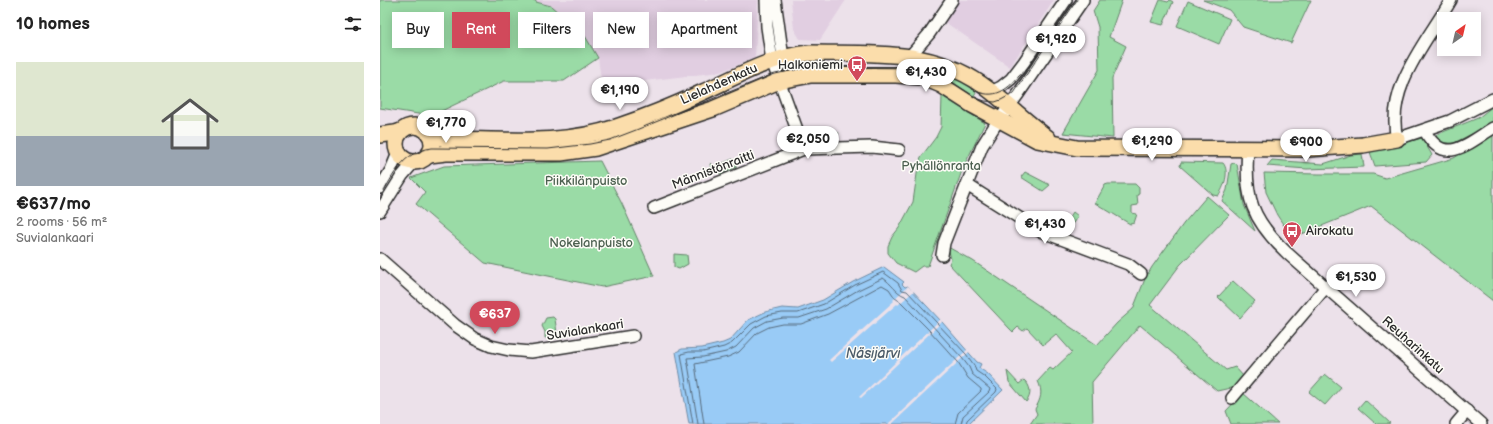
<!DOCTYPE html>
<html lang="en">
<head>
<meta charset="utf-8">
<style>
  body { margin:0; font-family:"Balsamiq Sans",sans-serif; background:#f6f6f6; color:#222; height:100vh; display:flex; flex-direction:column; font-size:15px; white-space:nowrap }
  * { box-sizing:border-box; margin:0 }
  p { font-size:13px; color:#767676 }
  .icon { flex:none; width:22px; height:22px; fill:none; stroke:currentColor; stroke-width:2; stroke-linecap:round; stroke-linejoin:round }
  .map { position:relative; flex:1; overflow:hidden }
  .side { display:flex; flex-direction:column; background:#fff; width:380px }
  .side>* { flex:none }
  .banner { position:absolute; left:12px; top:12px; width:380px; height:36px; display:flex; gap:8px }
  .needle { width:26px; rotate:34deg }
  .buttons { position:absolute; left:1057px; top:12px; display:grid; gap:8px }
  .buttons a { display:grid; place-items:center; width:44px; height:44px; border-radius:0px; background:#fff; box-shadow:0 2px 10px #0003; font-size:20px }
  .price { position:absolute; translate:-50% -34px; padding:0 9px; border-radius:14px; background:#fff; color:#222; font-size:13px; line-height:26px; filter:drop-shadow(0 1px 2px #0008) }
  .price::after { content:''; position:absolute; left:50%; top:24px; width:12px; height:9px; margin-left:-6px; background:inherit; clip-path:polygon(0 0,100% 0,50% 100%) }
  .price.active { background:#d1495b; color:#fff }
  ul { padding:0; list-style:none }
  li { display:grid; align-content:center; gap:8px; height:212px; padding:0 16px }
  li span { display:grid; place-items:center; height:124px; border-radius:0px; color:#555 }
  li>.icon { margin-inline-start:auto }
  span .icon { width:72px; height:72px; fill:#fffc; stroke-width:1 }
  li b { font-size:17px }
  h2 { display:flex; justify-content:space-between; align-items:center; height:48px; padding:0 16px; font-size:17px }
  .chip { padding:0 14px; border-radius:0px; background:#fff; box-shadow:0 2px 10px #0003; font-size:14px; line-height:36px }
  .chip.active { background:#d1495b; color:#fff }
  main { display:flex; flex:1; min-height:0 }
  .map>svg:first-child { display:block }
  .built { fill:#e1cee1 }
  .green { fill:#9adba6; stroke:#628368 }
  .water { fill:#99cbf6; stroke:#6d8ba5 }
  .pier { fill:#ece1ea }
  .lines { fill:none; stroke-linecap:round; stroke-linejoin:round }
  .shore { stroke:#576b7c; stroke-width:1 }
  .minor-casing { stroke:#2b2b2b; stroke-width:14 }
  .major-casing { stroke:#2b2b2b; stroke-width:18 }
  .minor { stroke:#fdfcf7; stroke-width:11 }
  .major { stroke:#fbddab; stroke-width:15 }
  .tram { stroke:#2b2b2b; stroke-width:1 }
  .labels { text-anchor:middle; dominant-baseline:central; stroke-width:3; stroke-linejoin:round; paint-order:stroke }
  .poi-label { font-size:13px; fill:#2b2b2b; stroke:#fdfcf7; text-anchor:end }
  .street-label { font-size:13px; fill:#2b2b2b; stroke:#fdfcf7 }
  .park-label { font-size:13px; fill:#4c6050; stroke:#fdfcf7 }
  .water-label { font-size:14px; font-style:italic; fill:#4c5b68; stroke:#fdfcf7 }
</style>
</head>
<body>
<main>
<section class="side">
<h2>10 homes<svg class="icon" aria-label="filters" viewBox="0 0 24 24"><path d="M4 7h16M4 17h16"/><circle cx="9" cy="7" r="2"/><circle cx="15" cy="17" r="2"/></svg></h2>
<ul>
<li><span style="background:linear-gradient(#dfe7d0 60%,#9aa5b1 0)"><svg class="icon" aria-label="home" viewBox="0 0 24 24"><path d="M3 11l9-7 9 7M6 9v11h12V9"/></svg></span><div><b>€637/mo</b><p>2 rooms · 56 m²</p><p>Suvialankaari</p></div></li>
</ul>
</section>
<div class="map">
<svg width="1113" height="424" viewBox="0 0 1113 424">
  <rect width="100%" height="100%" fill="#ece1ea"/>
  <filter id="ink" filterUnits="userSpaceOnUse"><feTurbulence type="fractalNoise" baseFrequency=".025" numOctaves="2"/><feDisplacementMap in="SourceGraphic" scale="8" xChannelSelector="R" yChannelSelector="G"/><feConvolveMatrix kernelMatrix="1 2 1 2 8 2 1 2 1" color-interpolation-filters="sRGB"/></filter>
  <g filter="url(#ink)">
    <!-- built -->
    <g class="built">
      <path d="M154,0H378L375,58L340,72L222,86L218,58L171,6L156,2Z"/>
      <path d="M411,0H466L440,40L420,39L414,29Z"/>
      <path d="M576,0H674L630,67L562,20Z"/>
    </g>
    <!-- green -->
    <g class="green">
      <path d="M0,0H154L156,2L171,6L205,36L218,58L184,81H124L51,116L0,108Z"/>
      <path d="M720,0H742L729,37L746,46L732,78L733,138L683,133L719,70L718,27L713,11Z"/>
      <path d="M780,0L788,2L790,0L793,2L783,25L771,22Z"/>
      <path d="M823,0H931L911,43L863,27L849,10Z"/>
      <path d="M808,1L850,19L839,44L797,26Z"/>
      <path d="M520,58L539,60L598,87L592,101L519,73Z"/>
      <path d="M562,96L605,123L583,168L548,266H542L534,272L516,263L508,253V246L512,237L519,228L533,202L538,167L541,157L556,137L561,127Z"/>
      <path d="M1113,106V123L1074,143H1062L1053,136L1098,118Z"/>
      <path d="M428,133H459L454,139L428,140Z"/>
      <path d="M1113,133V301L991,206L912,238L897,215L886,192L884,173L939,174H993L1005,178L1074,158Z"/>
      <path d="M1042,138L1052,155L1046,162L995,166L990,152Z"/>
      <path d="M982,154L984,167L927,169L887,166L892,160L943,164L971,155Z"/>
      <path d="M353,159L357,167L340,174L339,169L332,171L330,164L331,163L333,167Z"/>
      <path d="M220,161L242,204L274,276L222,287L105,263L36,204L45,192L31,178L64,166Z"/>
      <path d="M801,162L843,163C850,171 844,188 838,196L833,195L800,166Z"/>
      <path d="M854,163L857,164L864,205L875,231L842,201L847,190L851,164Z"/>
      <path d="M645,172L670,185L663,191L641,177Z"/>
      <path d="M728,184H755L759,188V194L757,195L758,205L752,206V213L757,214L754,223L750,224L715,203L725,185Z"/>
      <path d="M827,196L849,215L800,265L770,305L846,370L855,367L864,377L855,387L837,391L760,325L712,382L713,424H650L657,414L655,409C661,399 663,392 658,381L670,368L673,370L692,352L676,334L663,345L647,328L643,331L638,327L633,332L630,329L569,264L571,259L568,247L593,261L717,345L737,323L753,309L765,279L772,267L804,223Z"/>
      <path d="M693,212L698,216L686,233L660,223L662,219L667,222L671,217L684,226Z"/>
      <path d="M294,254L307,255L308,264L299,269L294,267Z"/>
      <path d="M853,281L875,301L860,318L838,297Z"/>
      <path d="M173,317L175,319L177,333H174L173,337L165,338V332L162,326L166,318Z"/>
      <path d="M627,371L639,384L644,380C651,386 652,395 646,402L629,382Z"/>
      <path d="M945,374L961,387L945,405L929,392Z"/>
      <path d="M863,393L898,424H851L846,411Z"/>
      <path d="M985,400L1010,423L1008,424H996L978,408Z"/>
    </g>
    <!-- water -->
    <path class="water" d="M504,267L524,282L522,284L525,287L528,286L562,322L597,362L601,364L599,368L608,374L623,390L588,424H309L296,352L302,349L322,348L343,343L350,340L368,320L385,312L402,308L418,309L443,300L473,282Z"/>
    <!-- pier -->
    <g class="pier">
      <path d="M528,286L534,291L518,305L517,304L451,362L449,360L514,301L513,300Z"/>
      <path d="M561,319L562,322L481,398L479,397Z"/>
      <path d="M588,349L589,352L512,424H508Z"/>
    </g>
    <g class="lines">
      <!-- shore -->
      <g class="shore">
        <path d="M313,424L301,354L309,352H323L344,347L352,343L371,324L386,316L402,313H418L444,304L475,285L503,272L518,283L522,290L527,291L586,354L594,365L596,371L605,377L617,389L616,392L587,420L586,424"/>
        <path d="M318,424L307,358L323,357L346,352L356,347L374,328L387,321L403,318H419L446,309L478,290L503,278C511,283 516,293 525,296L582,358L589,367L592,374L610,389L609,392L583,416L581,424"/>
        <path d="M324,424L315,364L348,357L359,352L377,333L389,327L403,324H421L448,314L502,285L509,289L515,298L521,302L549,330L578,362L588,378L601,389V391L578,413L575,424"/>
      </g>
      <defs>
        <g id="minor">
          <path d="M386,0L387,27L392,61L424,149L492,147L519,150"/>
          <path d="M395,0L403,58L402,64"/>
          <path d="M1071,0C1047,42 1005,87 1017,139L1070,121L1113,99"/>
          <path d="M530,56L549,34L572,0"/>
          <path d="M608,90H615L621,87L631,79L644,62L686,0"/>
          <path d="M1045,131C1064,167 1087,144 1113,128"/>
          <path d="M868,149C864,197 872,220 907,253L1101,424"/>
          <path d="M587,185L660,231L748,264L761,274"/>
          <path d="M0,188L11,170L18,153"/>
          <path d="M274,208L424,149"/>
          <path d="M0,211L22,176L34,162"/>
          <path d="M562,255L564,243L602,146L614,127L639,93L703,0"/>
          <path d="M0,259L75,325L95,339L111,346L129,350L151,352L253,336"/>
          <path d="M852,398L946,287"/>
          <path d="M1076,424L1087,411"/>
        </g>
        <g id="major">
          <circle cx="34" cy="144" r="18"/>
          <path d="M49,133L56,137L65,139C122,139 182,146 236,127C266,117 295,105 323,92C358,76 392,56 430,53C491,54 549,48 601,84C625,101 645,121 668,138"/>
          <path d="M0,135L15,133L21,131"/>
          <path d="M49,155L66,153H181L216,148L333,109L399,81L431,75H516L542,77L561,85L592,105L657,140L697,148L927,149L983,145L1017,139"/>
        </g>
      </defs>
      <!-- minor casing -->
      <use href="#minor" class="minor-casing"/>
      <!-- major casing -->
      <use href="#major" class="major-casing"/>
      <!-- minor -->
      <use href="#minor" class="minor"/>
      <!-- major -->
      <use href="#major" class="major"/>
      <!-- tram -->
      <g class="tram">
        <path d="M592,89C615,102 629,89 643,71"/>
        <path d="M0,198C14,174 22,152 52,148L168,149L210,144L230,140L256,130L391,75L426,67L537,68L563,76L596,98L605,101L615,102L621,100L634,93L697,0"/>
      </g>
    </g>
  </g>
  <!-- icons -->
  <defs>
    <symbol id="bus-pin" viewBox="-11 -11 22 30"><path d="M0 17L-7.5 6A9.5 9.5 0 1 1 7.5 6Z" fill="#d1495b" stroke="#fdfcf7"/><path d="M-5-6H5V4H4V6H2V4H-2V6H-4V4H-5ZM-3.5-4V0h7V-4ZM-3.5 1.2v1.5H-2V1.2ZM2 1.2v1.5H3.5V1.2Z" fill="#fff"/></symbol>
  </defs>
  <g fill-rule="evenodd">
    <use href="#bus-pin" x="466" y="54" width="22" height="30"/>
    <use href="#bus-pin" x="901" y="220" width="22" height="30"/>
  </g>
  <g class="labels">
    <!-- poi labels -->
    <g class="poi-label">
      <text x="463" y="65">Halkoniemi</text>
      <text x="926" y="231" text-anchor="start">Airokatu</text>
    </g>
    <!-- street labels -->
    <g class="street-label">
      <text transform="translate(339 84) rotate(-24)">Lielahdenkatu</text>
      <text transform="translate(333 170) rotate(-21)">Männistönraitti</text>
      <text transform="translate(205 330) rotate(-9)">Suvialankaari</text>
      <text transform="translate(1033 345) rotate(42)">Reuharinkatu</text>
    </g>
    <!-- park labels -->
    <g class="park-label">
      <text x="561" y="166">Pyhällönranta</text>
      <text x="206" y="181">Piikkilänpuisto</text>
      <text x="211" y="243">Nokelanpuisto</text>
    </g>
    <!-- water labels -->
    <g class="water-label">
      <text x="493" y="353">Näsijärvi</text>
    </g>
  </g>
</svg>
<div class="buttons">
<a><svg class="needle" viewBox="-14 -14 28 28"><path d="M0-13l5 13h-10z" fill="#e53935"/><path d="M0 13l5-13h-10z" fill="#767676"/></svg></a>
</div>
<b class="price" style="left:676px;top:60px">€1,920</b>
<b class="price" style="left:546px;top:93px">€1,430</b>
<b class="price" style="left:240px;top:111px">€1,190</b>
<b class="price" style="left:66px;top:144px">€1,770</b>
<b class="price" style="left:428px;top:160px">€2,050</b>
<b class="price" style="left:772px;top:162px">€1,290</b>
<b class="price" style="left:926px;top:163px">€900</b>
<b class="price" style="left:665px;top:245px">€1,430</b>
<b class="price" style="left:976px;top:298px">€1,530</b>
<b class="price active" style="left:115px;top:335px">€637</b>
<div class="banner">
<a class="chip">Buy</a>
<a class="chip active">Rent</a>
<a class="chip">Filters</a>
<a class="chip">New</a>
<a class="chip">Apartment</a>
</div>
</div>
</main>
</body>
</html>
